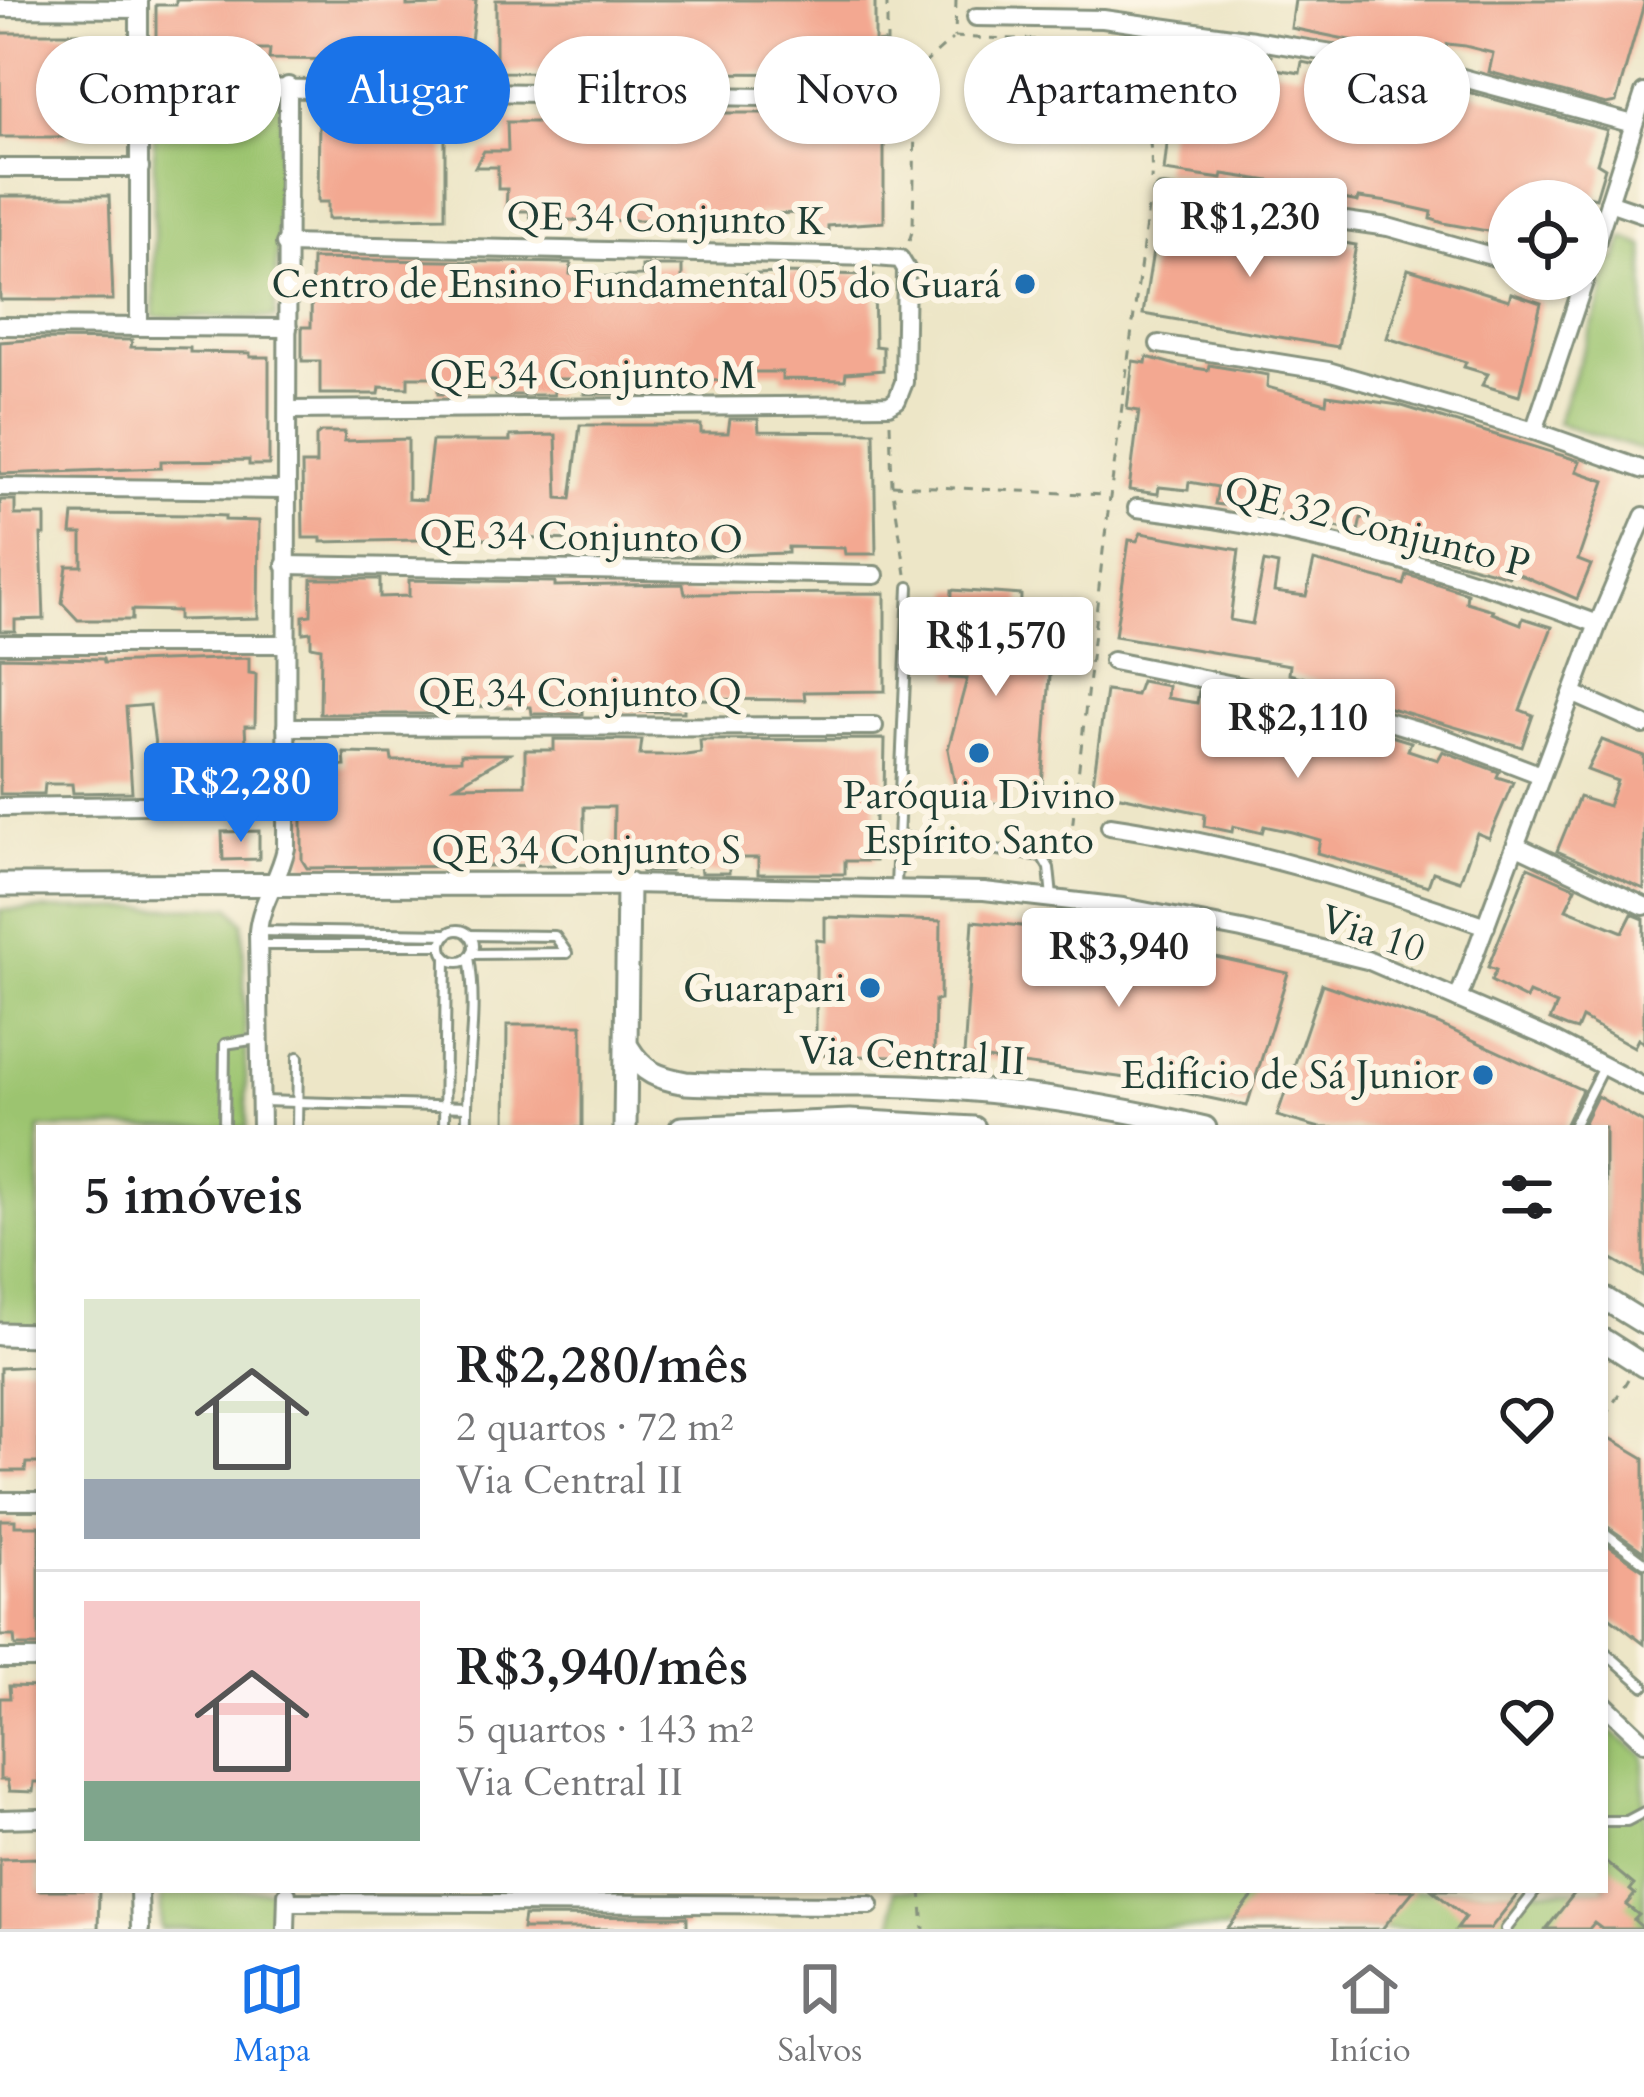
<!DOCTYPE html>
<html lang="pt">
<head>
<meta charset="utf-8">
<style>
  body { margin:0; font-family:Cardo,serif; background:#f2f2f2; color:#202124; height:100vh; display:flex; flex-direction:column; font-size:45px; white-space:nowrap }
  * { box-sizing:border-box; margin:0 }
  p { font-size:39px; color:#757577 }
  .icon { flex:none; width:66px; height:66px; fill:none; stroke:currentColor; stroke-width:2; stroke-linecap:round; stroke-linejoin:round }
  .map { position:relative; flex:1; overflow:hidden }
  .drawer { position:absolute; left:36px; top:1125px; width:1572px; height:768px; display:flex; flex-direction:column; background:#fff; border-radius:0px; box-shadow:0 3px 9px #0004 }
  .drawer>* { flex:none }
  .hud { position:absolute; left:36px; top:36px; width:1572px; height:108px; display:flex; gap:24px }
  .fabs { position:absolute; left:1488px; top:180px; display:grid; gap:24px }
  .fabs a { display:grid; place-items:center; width:120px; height:120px; border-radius:50%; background:#fff; box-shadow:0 3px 9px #0004; font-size:60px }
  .price { position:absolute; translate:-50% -102px; padding:0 27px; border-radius:12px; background:#fff; color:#222; font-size:39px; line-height:78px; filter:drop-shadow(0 3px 6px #0008) }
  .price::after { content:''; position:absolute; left:50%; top:72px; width:36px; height:27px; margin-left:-18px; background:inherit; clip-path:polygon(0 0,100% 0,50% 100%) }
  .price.current { background:#1a73e8; color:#fff }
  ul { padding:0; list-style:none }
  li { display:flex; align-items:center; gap:36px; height:300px; padding:0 48px }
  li+li { border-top:3px solid #e0e0e0 }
  li span { display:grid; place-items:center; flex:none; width:336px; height:240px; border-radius:0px; color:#555 }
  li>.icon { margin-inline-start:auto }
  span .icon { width:144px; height:144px; fill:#fffc; stroke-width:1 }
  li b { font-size:51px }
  h2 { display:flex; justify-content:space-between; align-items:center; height:144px; padding:0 48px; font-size:51px }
  .pill { padding:0 42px; border-radius:54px; background:#fff; box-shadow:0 3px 9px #0004; font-size:42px; line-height:108px }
  .pill.current { background:#1a73e8; color:#fff }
  .dock { display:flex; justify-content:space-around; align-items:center; height:168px; border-top:3px solid #e0e0e0; background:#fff; font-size:33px; color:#757577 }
  .dock a { display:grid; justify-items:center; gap:6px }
  .dock .current { color:#1a73e8 }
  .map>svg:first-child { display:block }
  .green { fill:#9cc470; stroke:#5e8052; stroke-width:3 }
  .building { fill:#f3a891 }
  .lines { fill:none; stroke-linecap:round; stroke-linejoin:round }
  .service-casing { stroke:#86927e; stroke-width:14 }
  .minor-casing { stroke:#86927e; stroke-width:22 }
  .tertiary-casing { stroke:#86927e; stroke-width:27 }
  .path { stroke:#86927e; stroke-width:3; stroke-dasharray:9 9; stroke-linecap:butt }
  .service { stroke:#fff; stroke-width:8 }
  .minor { stroke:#fff; stroke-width:16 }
  .tertiary { stroke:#fff; stroke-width:21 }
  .poi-dot { fill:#1f6fb2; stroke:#fcf5e5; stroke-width:4.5 }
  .labels { text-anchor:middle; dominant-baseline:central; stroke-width:12; stroke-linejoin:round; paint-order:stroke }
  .street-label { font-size:39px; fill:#1f3d34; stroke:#fcf5e5 }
  .poi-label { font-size:39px; fill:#1f3d34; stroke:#fcf5e5; text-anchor:end }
</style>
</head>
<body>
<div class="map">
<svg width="1644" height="1929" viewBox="0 0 1644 1929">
  <rect width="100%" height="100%" fill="#fcf5e5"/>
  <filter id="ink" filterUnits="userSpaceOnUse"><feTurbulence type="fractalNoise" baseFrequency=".00833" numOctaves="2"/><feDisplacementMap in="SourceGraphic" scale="24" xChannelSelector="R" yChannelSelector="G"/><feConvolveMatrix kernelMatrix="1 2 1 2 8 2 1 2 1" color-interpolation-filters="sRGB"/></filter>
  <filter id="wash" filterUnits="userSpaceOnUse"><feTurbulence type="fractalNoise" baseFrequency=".004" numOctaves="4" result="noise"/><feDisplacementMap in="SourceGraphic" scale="48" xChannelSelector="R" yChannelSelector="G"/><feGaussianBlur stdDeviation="2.7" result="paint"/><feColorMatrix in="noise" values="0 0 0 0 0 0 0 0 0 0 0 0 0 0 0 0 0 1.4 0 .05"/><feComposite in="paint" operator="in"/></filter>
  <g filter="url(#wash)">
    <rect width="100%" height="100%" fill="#ede6c7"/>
    <!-- green -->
    <g class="green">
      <path d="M282,98L275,318L154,317V101Z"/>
      <path d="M1624,238L1644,246V451L1557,423L1605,290L1602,288L1610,259L1616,261Z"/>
      <path d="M230,907L243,922L247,1128H39V1331H0V910Z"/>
      <path d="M1605,1728L1644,1755V1929H894V1890H1605Z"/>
      <rect x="161" y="1890" width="111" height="39"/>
    </g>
    <g id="blocks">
      <!-- building -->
      <g class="building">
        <path d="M176,0H407V6L438,5V0H476L467,74L409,73V64L371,65L372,60L269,59L270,49H224L223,59L161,58V47H156V5H176Z"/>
        <path d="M496,0H875V43L884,42V62L843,61L846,74L496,72Z"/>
        <path d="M1295,0H1644V4L1616,102L1606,104L1489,72L1493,53L1465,46L1447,44L1443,59L1291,28Z"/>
        <path d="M0,33H79V52L100,51L103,126H79V132H67L68,137H0Z"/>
        <path d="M1211,47L1271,56L1270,68L1300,73L1302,62L1414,85L1415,79L1427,81L1607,130L1597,163L1605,168L1596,198L1573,192L1571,201H1509V234L1498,233L1443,223L1431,219L1432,212L1388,202L1359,198L1358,202L1309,192V187L1223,174L1222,179L1164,171L1178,50L1210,54Z"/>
        <path d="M577,113H782L781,120H828L827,113L884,114V222L828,226V233L810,232V213L758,214V220L683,213L682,219L601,221L531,219L529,211H506L507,189H498V167H475L484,151H508L507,122H553L554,114Z"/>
        <path d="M319,116H445V217L328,219V202H318Z"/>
        <path d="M0,196H109L113,300H0Z"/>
        <path d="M1203,219L1356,245L1338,347L1143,314L1158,220L1202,224Z"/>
        <path d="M312,259L571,263L570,274L584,277L642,276V266H682V281L735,280L734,275L781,273L874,275L875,346L883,347V370L846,373L845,380L782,379V372H735V381L682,380V394H584L585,379H553L554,395H496L495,381H469L467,394H438V377H408V388L380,387L379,394H320V361H302V327H311Z"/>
        <path d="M1408,269L1509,300L1511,293L1541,303L1519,396L1482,385L1488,374L1464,367L1466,362L1387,338Z"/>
        <path d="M44,339L132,340L131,347L190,348V352L250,353V357H269V465H249V460L161,461V468L0,474V342Z"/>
        <path d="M1147,357L1176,365L1208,370L1209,365L1268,375L1267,387L1326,403L1327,395L1399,405L1580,461L1576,471L1605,481L1578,560L1591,565L1577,599L1512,571L1509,576L1414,551L1415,548L1398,543L1402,528L1361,518L1358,532L1273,513L1276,500L1246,494L1244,508L1215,504L1218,487L1189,482L1188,490L1159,487L1158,494L1129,490L1139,411L1127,409L1133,361L1146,363Z"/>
        <path d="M730,419H758L759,431L874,432L876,554H845L844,548L788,547V553L643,558L640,542L510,538L321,542V538H303L302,464H316V436L321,432H345L344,441L408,439V499L425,500L432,441H510V436L556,435L558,498L571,499L580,425H701V433H728Z"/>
        <path d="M0,500H15V515H45V535H41L44,619L15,620V631H0Z"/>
        <path d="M73,514L202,515L225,516V520L259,521L258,618L178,620V611L132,610V620H78L62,603L67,566H82V534H71Z"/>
        <path d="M1141,533L1239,550L1230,620L1252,624L1264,562L1278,565L1274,592L1306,596L1314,561L1404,585L1407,575L1425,580L1467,593L1466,602L1493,610L1492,613L1521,624L1523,618L1552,627L1520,710L1533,715L1522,747L1343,694L1345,688L1289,674L1290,665L1115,636L1129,540L1137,541Z"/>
        <path d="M312,579H380V597L409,596V580L555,582V586L683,584L685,594L885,593V691L804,692L805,700L684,699V712L612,711V697H583V714H532L531,707L437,706L438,714H320L321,648L311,646V632L303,633V616L311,615Z"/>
        <path d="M952,590L1021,595L1020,637H1033L1032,660L1051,661L1042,786L1012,784L1005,804L958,801L948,749L967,679L950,678Z"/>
        <path d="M0,657L103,659L104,663L249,658V673L256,674L255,726H245L248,781L190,784V792H161L150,705L126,707L132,792L73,793L72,784H45L44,794H0Z"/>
        <path d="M1141,681L1168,686L1167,698L1197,703L1199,691L1260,704L1290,712L1287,723L1377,744L1381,733L1411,742L1408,750L1438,760L1443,751L1499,772L1497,777L1513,782L1489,838L1477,833L1460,881L1433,872L1428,886L1317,853L1320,840L1292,832L1264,826L1262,833L1233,826L1232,832L1204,826L1205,814L1092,790L1106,691L1136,695Z"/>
        <path d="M554,739L642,740L640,755H686L701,753L700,740L885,739L884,794L875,793V861H845V874H758V858H729V873H701L700,866H671L670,872H642L643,862H613L614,807H584V860L554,861V865L307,868L302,860V807H311V796H320L321,767L345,766L344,753L391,754L392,761L461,760V754H509L456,786L525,785V750H554Z"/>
        <path d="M1602,740L1644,756V889L1557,851L1579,797L1608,806L1617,781L1587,770Z"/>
        <path d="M259,831V859L223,860L222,832Z"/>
        <path d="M1528,867L1576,888L1566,909L1623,932L1632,914L1644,919V1043L1638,1039L1634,1047L1582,1018L1577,1030L1567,1027L1550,1020L1557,1005L1529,993L1526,999L1491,981L1496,970L1488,967Z"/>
        <path d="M825,917L941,921L940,1000H935L934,1058L816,1055V940L825,941Z"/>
        <path d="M973,921L1088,933V936L1117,940L1115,954L1144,957L1148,942L1288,973L1247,1106L1147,1085L1148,1081L964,1056Z"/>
        <path d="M1322,984L1438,1024L1582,1090L1564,1128H1320L1277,1116Z"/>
        <path d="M507,1025H582V1128H506Z"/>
        <path d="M1597,1096L1644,1123V1277L1605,1255V1128H1581Z"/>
        <path d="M39,1366V1463H26L25,1471H0V1368Z"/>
        <path d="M1605,1435L1644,1458V1552L1605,1525Z"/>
        <path d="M0,1520H15V1526H39V1646H15L14,1636H0Z"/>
        <path d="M1605,1543L1644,1570V1644L1605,1614Z"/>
        <path d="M9,1686L39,1687V1782H34L33,1792L9,1791L7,1780H0V1698H10Z"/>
        <path d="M37,1858L39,1890H99L98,1929H0V1859Z"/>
        <path d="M1605,1861L1634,1885L1630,1890L1635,1894L1626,1905L1639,1915L1634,1920L1644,1929H1602L1594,1923L1589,1929H1546L1577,1890H1605Z"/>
        <path d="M1258,1890H1414L1382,1929H1227Z"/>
        <path d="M1432,1890H1521L1490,1929H1456L1465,1917Z"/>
        <path d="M524,1916L687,1917V1929H522Z"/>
      </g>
    </g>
  </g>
  <g filter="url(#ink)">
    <use href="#blocks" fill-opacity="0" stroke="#86927e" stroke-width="3"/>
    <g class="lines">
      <defs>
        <g id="service">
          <path d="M899,837L1042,856L1049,868L1052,897"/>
          <path d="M896,886L909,587"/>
          <circle cx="458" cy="946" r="16"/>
          <path d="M258,931L448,934"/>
          <path d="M469,935L555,936L567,953"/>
          <path d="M259,945H442"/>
          <path d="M472,954L565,953"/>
          <path d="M262,1101L467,1107"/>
          <path d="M224,1128L225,1044L258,1039"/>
          <path d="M297,1128L298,1057"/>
          <path d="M444,1128L446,957"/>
          <path d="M467,1128C465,1070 479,1015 469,957"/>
          <path d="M1572,1128L1603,1067"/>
          <path d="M1605,1533L1644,1562"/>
          <path d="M1605,1652L1644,1686"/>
          <path d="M1605,1821H1627L1644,1812"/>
          <path d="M1506,1929L1536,1890"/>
        </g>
        <g id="minor">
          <path d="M139,0V325"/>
          <path d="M0,8L139,9"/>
          <path d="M976,17L1103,19L1253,40L1430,69L1633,124"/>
          <path d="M139,86L872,99"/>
          <path d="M0,168H140"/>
          <path d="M1162,195L1388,227L1509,261"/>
          <path d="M1609,202L1644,214"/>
          <path d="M285,244L876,257L900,259L906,269L904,382L897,400L889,405L288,410"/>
          <path d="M1587,271L1644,93"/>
          <path d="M0,326L288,328"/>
          <path d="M1159,344L1328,371L1534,431L1644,470"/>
          <path d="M1534,431L1585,279"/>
          <path d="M0,487L287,490"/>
          <path d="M1137,508C1295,527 1449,568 1598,624"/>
          <path d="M285,565L875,575"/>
          <path d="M0,644H285"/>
          <path d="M1113,661L1333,705L1447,739L1541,775"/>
          <path d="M1574,694L1644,725"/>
          <path d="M286,727L874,726"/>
          <path d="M0,807L287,803"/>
          <path d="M1110,826C1240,845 1362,883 1486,926"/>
          <path d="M1517,846L1644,906"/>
          <path d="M628,884L984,891L1123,907L1242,930L1367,960L1551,1039L1644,1087"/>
          <path d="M1458,999L1598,624L1644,516"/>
          <path d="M261,1128L258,931C261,901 280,878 286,848L288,86"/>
          <path d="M0,1501H39"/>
          <path d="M0,1659H39"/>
          <path d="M1605,1705L1644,1742"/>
          <path d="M0,1819L39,1818"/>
          <path d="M139,1890L140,1929"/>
          <path d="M288,1902L870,1905"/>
          <path d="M286,1929L287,1894"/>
        </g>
        <g id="tertiary">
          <path d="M0,885L628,884L625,1128"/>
          <path d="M628,1048C643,1073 659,1078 686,1083C747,1086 808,1085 869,1085C981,1086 1096,1102 1205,1128"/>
          <path d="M681,1128L850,1121L974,1128"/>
          <path d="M1605,1299L1644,1323"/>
          <path d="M0,1334L39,1335"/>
          <path d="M1605,1341L1644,1366"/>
        </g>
      </defs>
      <!-- service casing -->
      <use href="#service" class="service-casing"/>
      <!-- minor casing -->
      <use href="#minor" class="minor-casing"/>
      <!-- tertiary casing -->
      <use href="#tertiary" class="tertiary-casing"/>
      <!-- path -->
      <g class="path">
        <path d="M887,0V67L914,70"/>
        <path d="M956,0L955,37C996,40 1057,36 1095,50C1142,67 1154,138 1151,180"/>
        <path d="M892,100H912"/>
        <path d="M909,241L913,229L916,71L952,39"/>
        <path d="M890,423L892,485L906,574"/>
        <path d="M892,485L1106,495"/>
        <path d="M1059,855L1066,851L1072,830L1103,551L1148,208"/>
        <path d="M1605,1417L1628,1379"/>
        <path d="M921,1890L924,1929"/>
      </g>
      <!-- service -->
      <use href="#service" class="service"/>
      <!-- minor -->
      <use href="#minor" class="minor"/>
      <!-- tertiary -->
      <use href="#tertiary" class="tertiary"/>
    </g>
  </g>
  <!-- markers -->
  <g class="poi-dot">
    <circle cx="1025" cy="284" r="12"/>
    <circle cx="979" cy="753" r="12"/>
    <circle cx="870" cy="988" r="12"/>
    <circle cx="1483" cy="1075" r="12"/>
  </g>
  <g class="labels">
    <!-- street labels -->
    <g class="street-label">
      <text transform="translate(666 219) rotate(1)">QE 34 Conjunto K</text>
      <text x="593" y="375">QE 34 Conjunto M</text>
      <text transform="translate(1377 527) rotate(14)">QE 32 Conjunto P</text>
      <text transform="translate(581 537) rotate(1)">QE 34 Conjunto O</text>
      <text x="580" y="693">QE 34 Conjunto Q</text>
      <text x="586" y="850">QE 34 Conjunto S</text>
      <text transform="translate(1373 934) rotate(18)">Via 10</text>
      <text transform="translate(912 1056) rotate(3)">Via Central II</text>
    </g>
    <!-- poi labels -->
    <g class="poi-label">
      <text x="1001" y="284">Centro de Ensino Fundamental 05 do Guará</text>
      <text x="979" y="795" text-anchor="middle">Paróquia Divino<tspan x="979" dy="45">Espírito Santo</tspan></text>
      <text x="846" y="988">Guarapari</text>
      <text x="1459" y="1075">Edifício de Sá Junior</text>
    </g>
  </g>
</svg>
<div class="fabs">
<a><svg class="icon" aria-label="locate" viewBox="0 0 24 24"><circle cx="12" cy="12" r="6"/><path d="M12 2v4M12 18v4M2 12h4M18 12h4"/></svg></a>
</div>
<b class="price" style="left:1250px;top:280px">R$1,230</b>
<b class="price" style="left:996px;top:699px">R$1,570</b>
<b class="price" style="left:1298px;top:781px">R$2,110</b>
<b class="price current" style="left:241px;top:845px">R$2,280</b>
<b class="price" style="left:1119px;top:1010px">R$3,940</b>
<div class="hud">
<a class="pill">Comprar</a>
<a class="pill current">Alugar</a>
<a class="pill">Filtros</a>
<a class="pill">Novo</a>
<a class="pill">Apartamento</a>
<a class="pill">Casa</a>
</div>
<section class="drawer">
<h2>5 imóveis<svg class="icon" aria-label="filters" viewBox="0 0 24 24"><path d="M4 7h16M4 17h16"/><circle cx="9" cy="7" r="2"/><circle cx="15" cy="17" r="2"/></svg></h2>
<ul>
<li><span style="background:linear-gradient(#dfe7d0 75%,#9aa5b1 0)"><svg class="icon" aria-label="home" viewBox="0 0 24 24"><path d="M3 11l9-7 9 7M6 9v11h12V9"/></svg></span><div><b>R$2,280/mês</b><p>2 quartos · 72 m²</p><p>Via Central II</p></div><svg class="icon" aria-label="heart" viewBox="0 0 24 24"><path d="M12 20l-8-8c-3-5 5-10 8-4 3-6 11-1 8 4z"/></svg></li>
<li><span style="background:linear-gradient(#f6c9c9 75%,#7fa58c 0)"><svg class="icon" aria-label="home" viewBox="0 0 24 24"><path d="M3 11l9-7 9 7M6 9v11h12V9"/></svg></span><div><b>R$3,940/mês</b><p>5 quartos · 143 m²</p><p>Via Central II</p></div><svg class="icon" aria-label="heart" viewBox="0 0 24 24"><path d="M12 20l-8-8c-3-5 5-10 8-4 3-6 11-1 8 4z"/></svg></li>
</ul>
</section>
</div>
<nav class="dock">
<a class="current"><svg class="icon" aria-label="map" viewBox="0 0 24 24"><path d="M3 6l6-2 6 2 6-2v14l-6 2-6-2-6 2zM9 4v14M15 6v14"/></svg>Mapa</a>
<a><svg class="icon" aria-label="saved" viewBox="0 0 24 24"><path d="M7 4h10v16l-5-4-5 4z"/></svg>Salvos</a>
<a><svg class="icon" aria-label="home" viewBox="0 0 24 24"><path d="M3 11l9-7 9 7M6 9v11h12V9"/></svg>Início</a>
</nav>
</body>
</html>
